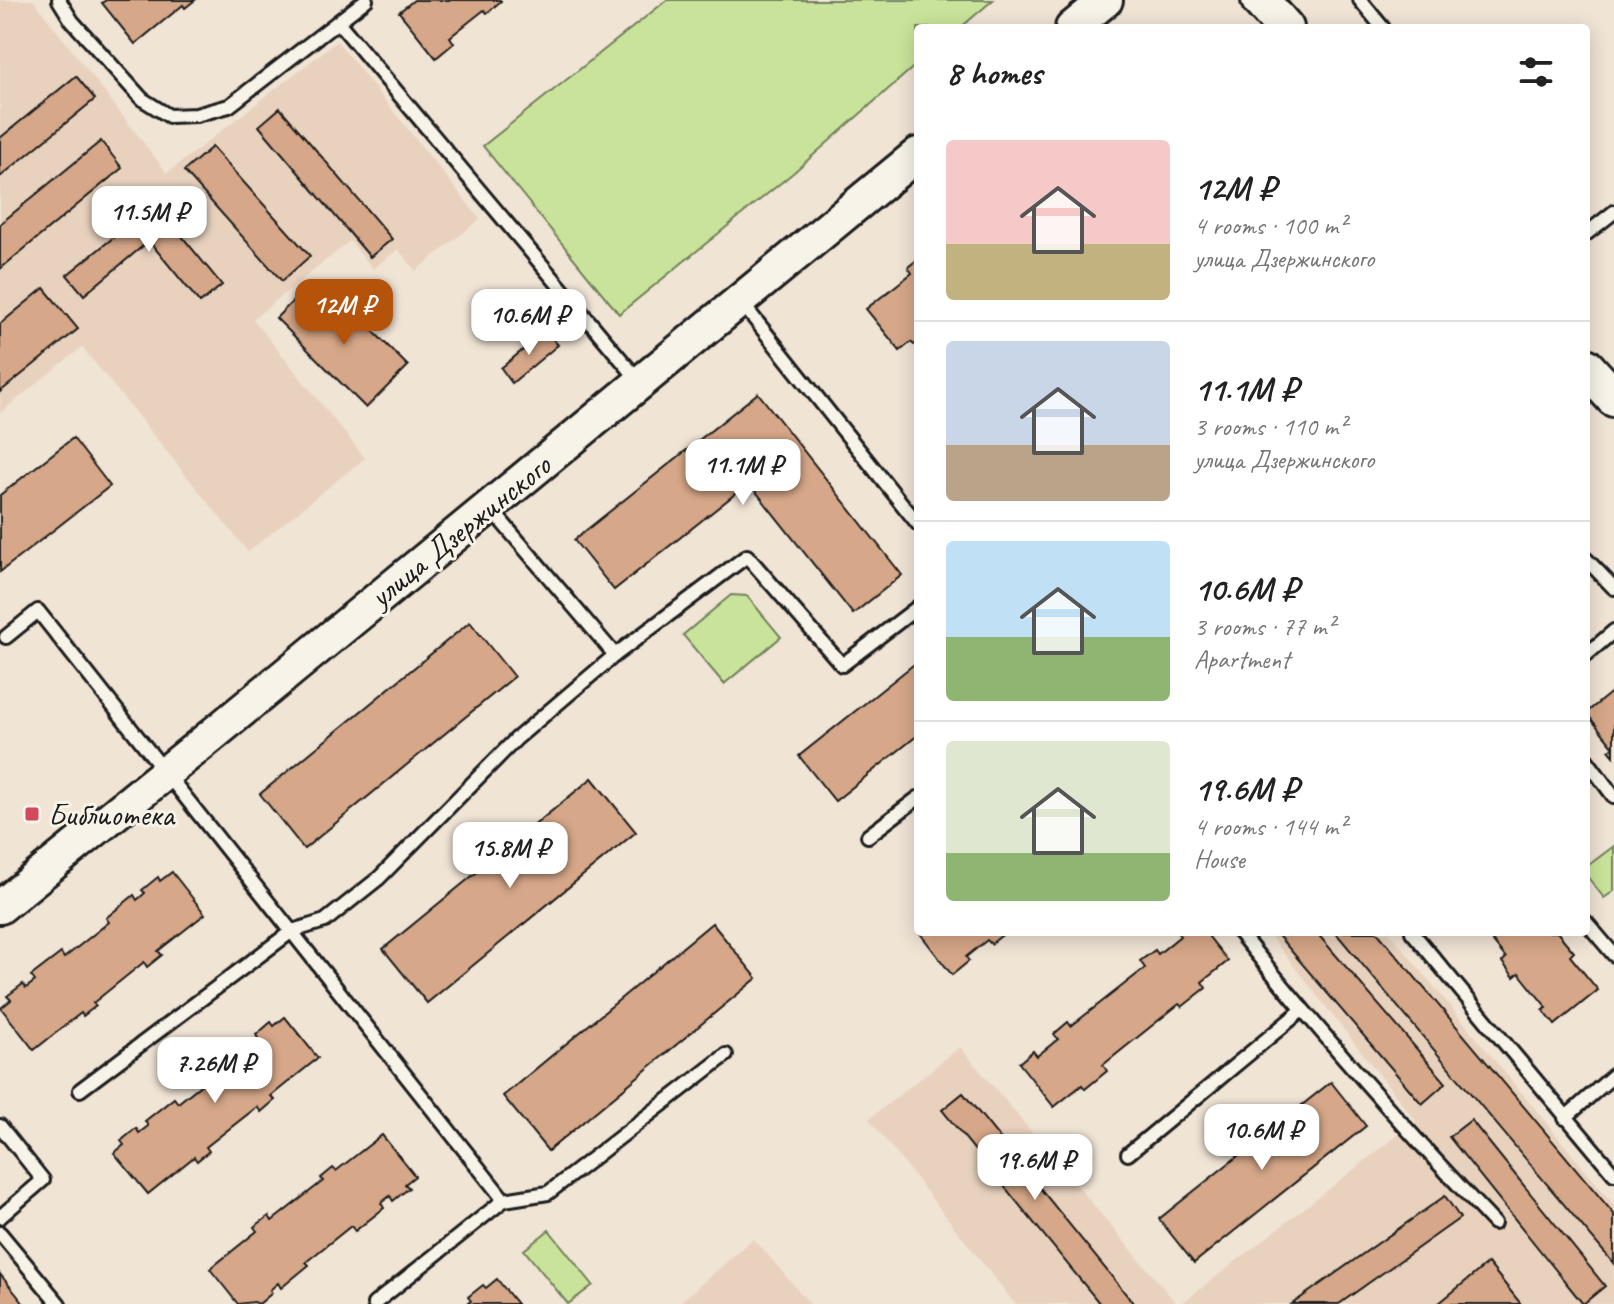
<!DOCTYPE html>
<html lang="en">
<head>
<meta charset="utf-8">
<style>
  body { margin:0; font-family:Caveat,sans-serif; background:#f2f2f2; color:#222; height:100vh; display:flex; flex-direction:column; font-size:30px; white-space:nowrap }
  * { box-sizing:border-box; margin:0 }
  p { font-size:26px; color:#767676 }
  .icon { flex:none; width:44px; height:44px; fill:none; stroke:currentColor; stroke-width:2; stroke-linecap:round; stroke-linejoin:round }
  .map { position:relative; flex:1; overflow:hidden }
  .panel { position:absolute; left:914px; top:24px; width:676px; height:912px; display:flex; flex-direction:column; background:#fff; border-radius:8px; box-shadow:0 4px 20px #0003 }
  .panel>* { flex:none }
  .price { position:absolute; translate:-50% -68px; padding:0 18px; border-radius:16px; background:#fff; color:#222; font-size:26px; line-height:52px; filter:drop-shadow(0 2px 4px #0008) }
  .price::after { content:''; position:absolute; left:50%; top:48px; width:24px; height:18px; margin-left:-12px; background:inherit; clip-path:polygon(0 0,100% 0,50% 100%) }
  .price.current { background:#b45309; color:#fff }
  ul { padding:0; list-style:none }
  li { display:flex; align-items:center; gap:24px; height:200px; padding:0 32px }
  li+li { border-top:2px solid #e0e0e0 }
  li span { display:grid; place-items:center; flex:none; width:224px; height:160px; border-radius:8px; color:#555 }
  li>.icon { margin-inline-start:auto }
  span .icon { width:96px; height:96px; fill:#fffc; stroke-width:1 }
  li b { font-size:34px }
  h2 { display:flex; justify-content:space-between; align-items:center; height:96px; padding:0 32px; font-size:34px }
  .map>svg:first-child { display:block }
  .built { fill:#e8d2be }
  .green { fill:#c9e49a; stroke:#72805b; stroke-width:2 }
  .building { fill:#d6a788; stroke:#1c1c1c; stroke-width:2 }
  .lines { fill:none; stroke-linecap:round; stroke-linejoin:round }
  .service-casing { stroke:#1c1c1c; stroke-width:18 }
  .tertiary-casing { stroke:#1c1c1c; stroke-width:38 }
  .secondary-casing { stroke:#1c1c1c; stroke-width:42 }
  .service { stroke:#f7f3e8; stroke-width:12 }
  .tertiary { stroke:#f7f3e8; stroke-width:32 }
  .secondary { stroke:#f7f3e8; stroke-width:36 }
  .poi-dot { fill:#d1495b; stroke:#f7f3e8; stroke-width:3 }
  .labels { text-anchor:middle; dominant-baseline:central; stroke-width:6; stroke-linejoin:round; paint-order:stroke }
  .street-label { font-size:32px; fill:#1c1c1c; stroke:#f7f3e8 }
  .poi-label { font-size:32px; fill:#1c1c1c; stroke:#f7f3e8; text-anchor:start }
</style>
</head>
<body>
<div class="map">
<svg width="1614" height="1304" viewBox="0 0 1614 1304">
  <rect width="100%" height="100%" fill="#f0e4d5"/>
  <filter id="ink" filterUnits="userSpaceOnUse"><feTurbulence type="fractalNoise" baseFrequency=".0125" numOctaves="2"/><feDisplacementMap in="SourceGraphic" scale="16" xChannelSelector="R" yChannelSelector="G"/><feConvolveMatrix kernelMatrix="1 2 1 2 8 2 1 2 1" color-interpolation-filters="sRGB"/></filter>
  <g filter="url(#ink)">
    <!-- built -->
    <g class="built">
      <path d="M0,0H33L167,173L337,41L480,219L416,271L398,249L373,269L350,241L253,319L365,458L248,552L82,347L0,413Z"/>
      <path d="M1267,932H1389L1614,1205V1304H1181L1416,1121Z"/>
      <path d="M960,1047L1177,1304H1015L869,1119Z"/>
      <path d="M753,1238L810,1304H678L753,1239Z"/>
    </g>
    <!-- green -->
    <g class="green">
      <path d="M667,0H993L960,28H918V63L793,173L619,314L483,146Z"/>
      <path d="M731,595L747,596L781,637L724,684L683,635Z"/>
      <path d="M1614,846V891L1604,898L1586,875V867Z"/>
      <path d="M549,1230L593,1285L568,1304L524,1250Z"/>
    </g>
    <!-- building -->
    <g class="building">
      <path d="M106,0H195L185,8L183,5L135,44L102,3Z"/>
      <path d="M414,0H500L501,1L487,13L484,10L450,37L454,43L436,58L399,12Z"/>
      <path d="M76,76L95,99L0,177V138Z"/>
      <path d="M280,108L392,239L370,257L259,126Z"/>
      <path d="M101,141L122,168L0,269V224Z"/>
      <path d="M212,147L310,256L282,281L184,171Z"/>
      <path d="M160,200L175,219L171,223L222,285L200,303L149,241L84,295L67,275Z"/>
      <path d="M918,259V342L914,345L911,342L900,351L866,309L912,273L908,267Z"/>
      <path d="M44,288L78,329L0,392V324Z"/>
      <path d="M302,292L324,314L340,298L408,366L366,408L276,318Z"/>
      <path d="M546,331L558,345L512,383L501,368Z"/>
      <path d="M758,393L902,575L853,614L749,483L614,590L574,540Z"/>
      <path d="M73,438L110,486L0,572V495Z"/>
      <path d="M470,622L514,677L304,849L260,794Z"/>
      <path d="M918,661V735L835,801L799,756Z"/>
      <path d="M1614,690V756L1609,750L1614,747L1586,713Z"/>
      <path d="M592,778L636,832L427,1003L383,949Z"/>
      <path d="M172,872L205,914L158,951L162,955L147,967L144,962L93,1003L96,1006L83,1016L81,1013L34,1050L1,1008L11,1000L7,996L23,984L26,988L35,981L31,976L61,953L64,958L109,922L106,918L134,895L137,900L145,893L142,890L158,877L160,881Z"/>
      <path d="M712,923L757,978L548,1151L503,1096Z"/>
      <path d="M919,932H1006L991,944L987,940L966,957L969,961L952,975Z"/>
      <path d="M1177,932H1205L1228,961L1202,982L1206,988L1182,1007L1179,1004L1103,1065L1107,1071L1085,1089L1082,1085L1054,1107L1019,1063L1033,1051L1037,1056L1058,1039L1054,1034L1068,1022L1071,1026L1145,968L1140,961L1155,950L1158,954L1180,936Z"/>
      <path d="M1275,932H1316L1446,1083L1422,1104Z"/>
      <path d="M1335,932H1377L1614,1214V1264Z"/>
      <path d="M1485,932H1557L1574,952L1570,956L1598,990L1555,1025L1543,1010L1547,1008L1519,973L1514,977L1502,962L1506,958Z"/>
      <path d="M285,1017L318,1058L271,1096L275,1100L261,1112L257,1107L206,1147L209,1151L197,1161L194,1157L148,1194L114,1153L124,1145L121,1141L136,1128L139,1133L148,1126L145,1121L174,1098L178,1103L223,1067L220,1063L247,1040L250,1044L258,1038L256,1035L271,1022L274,1026Z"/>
      <path d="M1331,1082L1366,1126L1194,1263L1159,1219Z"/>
      <path d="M963,1093L1134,1304H1100L942,1110Z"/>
      <path d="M1471,1120L1605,1286L1583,1304L1449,1137Z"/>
      <path d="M382,1135L415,1176L405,1184L409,1188L393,1201L390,1196L381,1203L384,1208L355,1231L351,1226L306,1262L309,1265L281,1288L278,1283L270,1290L272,1293L259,1304L254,1302L238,1304L210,1269L257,1231L254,1227L269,1216L272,1221L323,1181L321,1178L333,1168L336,1171Z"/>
      <path d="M1445,1196L1460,1218L1339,1304H1292Z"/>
      <path d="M1488,1263L1521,1304H1438Z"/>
      <path d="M0,1274L24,1304H0Z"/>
      <path d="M497,1279L517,1304H466L471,1301L468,1297L483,1285L486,1288Z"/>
    </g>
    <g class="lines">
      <defs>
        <g id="service">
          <path d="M59,0L72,21L142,99L169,116L196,115L229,106L366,0"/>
          <path d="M1360,0L1383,28"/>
          <path d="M339,23L640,382"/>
          <path d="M1586,234L1614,212"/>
          <path d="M741,302L918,524"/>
          <path d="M491,509L615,655L747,556L842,665L918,607"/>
          <path d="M1586,559L1614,588"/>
          <path d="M6,637L38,611L504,1200L548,1193L726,1055"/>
          <path d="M1586,655L1614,631"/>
          <path d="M1586,759L1614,797"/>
          <path d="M868,836L918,798"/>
          <path d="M1586,922L1614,955"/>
          <path d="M1239,932C1320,1033 1405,1129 1494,1223"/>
          <path d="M1412,932L1614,1174"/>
          <path d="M80,1090L292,931L325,921L379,878L516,739L615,655"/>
          <path d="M1565,1118L1614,1075"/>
          <path d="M0,1126L43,1180L0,1217"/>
          <path d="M1128,1154L1302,1010"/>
          <path d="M0,1233L59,1304"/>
          <path d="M374,1304L504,1200"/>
        </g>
        <g id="tertiary">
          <path d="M1072,28L1106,0"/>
          <path d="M0,907L211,736L918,154"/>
        </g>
        <g id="secondary">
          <path d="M1260,0L1285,28"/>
          <path d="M1586,367L1614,398"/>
        </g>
      </defs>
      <!-- service casing -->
      <use href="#service" class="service-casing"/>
      <!-- tertiary casing -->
      <use href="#tertiary" class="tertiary-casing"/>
      <!-- secondary casing -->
      <use href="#secondary" class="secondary-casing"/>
      <!-- service -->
      <use href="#service" class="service"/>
      <!-- tertiary -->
      <use href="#tertiary" class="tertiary"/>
      <!-- secondary -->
      <use href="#secondary" class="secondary"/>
    </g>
  </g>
  <!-- markers -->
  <rect class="poi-dot" x="24" y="806" width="16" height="16" rx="4"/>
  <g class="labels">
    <!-- street labels -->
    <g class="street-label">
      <text transform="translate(460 531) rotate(-39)">улица Дзержинского</text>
    </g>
    <!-- poi labels -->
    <g class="poi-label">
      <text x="48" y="814">Библиотека</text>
    </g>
  </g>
</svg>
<b class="price" style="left:149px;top:254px">11.5M ₽</b>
<b class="price current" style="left:344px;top:347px">12M ₽</b>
<b class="price" style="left:529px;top:357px">10.6M ₽</b>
<b class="price" style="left:743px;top:507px">11.1M ₽</b>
<b class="price" style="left:510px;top:890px">15.8M ₽</b>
<b class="price" style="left:215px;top:1105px">7.26M ₽</b>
<b class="price" style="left:1262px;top:1172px">10.6M ₽</b>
<b class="price" style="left:1035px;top:1202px">19.6M ₽</b>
<section class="panel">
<h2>8 homes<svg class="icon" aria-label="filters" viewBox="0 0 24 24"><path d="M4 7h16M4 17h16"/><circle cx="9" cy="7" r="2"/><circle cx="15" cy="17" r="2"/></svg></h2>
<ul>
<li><span style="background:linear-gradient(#f6c9c9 65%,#c2b280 0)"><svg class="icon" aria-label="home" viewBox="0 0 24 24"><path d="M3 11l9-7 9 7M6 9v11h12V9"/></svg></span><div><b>12M ₽</b><p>4 rooms · 100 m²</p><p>улица Дзержинского</p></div></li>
<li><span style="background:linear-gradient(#c9d6e8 65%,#b9a48a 0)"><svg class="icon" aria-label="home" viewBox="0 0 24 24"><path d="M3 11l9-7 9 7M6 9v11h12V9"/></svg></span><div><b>11.1M ₽</b><p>3 rooms · 110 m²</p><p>улица Дзержинского</p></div></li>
<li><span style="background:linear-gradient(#bfe0f5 60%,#8fb573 0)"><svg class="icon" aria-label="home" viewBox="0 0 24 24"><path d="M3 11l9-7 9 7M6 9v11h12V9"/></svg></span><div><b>10.6M ₽</b><p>3 rooms · 77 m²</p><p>Apartment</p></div></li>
<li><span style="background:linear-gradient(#dfe7d0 70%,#8fb573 0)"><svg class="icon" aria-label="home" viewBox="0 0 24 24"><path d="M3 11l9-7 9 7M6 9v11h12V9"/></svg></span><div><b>19.6M ₽</b><p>4 rooms · 144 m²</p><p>House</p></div></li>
</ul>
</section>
</div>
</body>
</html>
